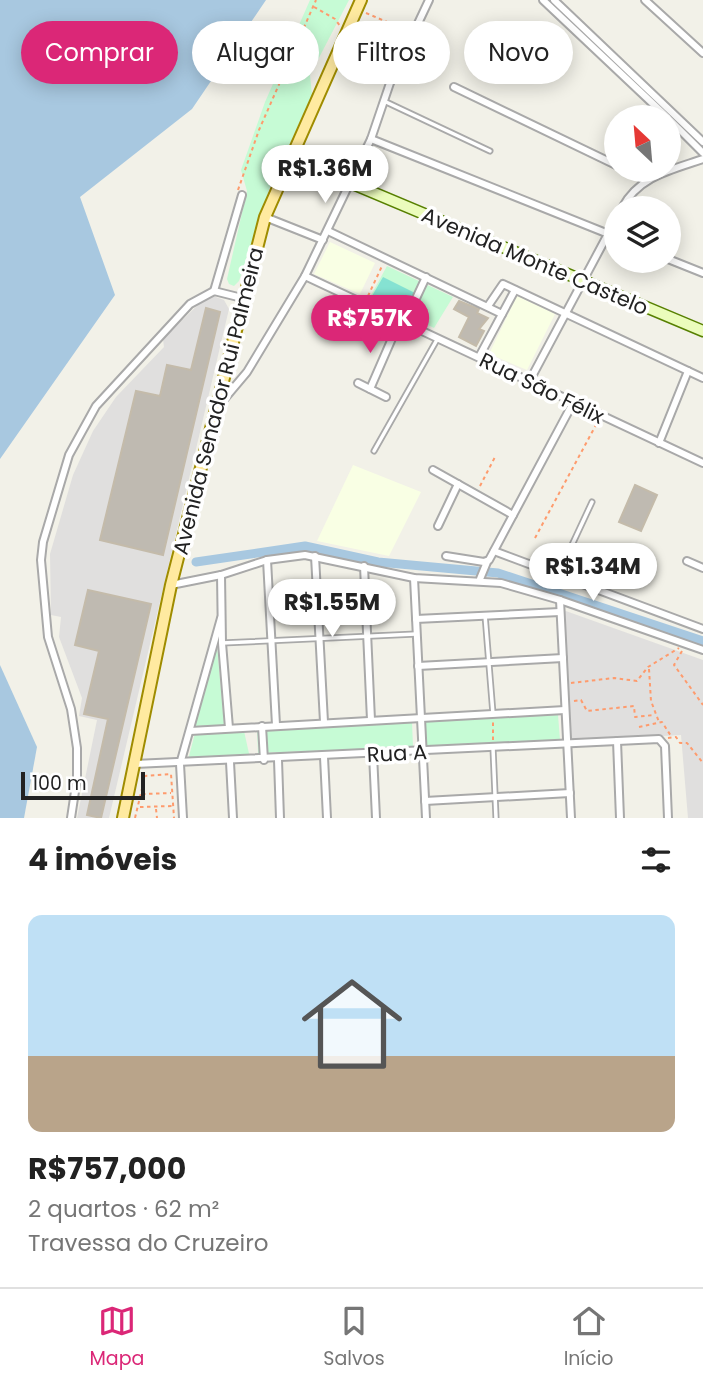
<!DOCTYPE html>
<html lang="pt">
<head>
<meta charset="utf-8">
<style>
  body { margin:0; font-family:Poppins,sans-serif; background:#f2f2f2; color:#222; height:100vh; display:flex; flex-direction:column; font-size:26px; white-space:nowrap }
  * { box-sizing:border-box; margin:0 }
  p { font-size:23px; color:#767676 }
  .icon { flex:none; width:38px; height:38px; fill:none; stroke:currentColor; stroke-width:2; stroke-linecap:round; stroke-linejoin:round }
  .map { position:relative; height:818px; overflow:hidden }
  .drawer { display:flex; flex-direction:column; background:#fff; flex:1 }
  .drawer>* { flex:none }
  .hud { position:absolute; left:21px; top:21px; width:662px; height:63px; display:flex; gap:14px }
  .needle { width:46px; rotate:334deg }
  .buttons { position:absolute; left:604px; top:105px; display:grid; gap:14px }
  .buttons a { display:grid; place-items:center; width:77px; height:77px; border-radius:50%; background:#fff; box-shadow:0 4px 18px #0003; font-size:35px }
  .scale { position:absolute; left:21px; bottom:18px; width:124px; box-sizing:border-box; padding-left:7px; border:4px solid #222; border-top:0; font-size:19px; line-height:24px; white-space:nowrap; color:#222; -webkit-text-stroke:5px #fff; paint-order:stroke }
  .price { position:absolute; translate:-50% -60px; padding:0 16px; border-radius:24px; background:#fff; color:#222; font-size:23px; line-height:46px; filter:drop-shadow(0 2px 4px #0008) }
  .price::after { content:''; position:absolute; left:50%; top:42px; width:21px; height:16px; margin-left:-10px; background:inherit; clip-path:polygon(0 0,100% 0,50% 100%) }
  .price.active { background:#db2777; color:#fff }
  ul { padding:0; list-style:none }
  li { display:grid; align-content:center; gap:14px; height:371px; padding:0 28px }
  li span { display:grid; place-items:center; height:217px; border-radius:14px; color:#555 }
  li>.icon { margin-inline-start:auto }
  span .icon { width:126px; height:126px; fill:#fffc; stroke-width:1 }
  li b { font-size:30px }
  h2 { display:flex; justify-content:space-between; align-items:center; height:84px; padding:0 28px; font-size:30px }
  .tag { padding:0 24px; border-radius:32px; background:#fff; box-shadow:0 4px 18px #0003; font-size:24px; line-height:63px }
  .tag.active { background:#db2777; color:#fff }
  .dock { display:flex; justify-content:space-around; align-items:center; height:98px; border-top:2px solid #e0e0e0; background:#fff; font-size:19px; color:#767676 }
  .dock a { display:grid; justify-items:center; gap:4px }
  .dock .active { color:#db2777 }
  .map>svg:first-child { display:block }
  .residential { fill:#e0dfde }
  .education { fill:#f9ffe4 }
  .park { fill:#c6fbd5 }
  .pitch { fill:#85e2d2 }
  .water { fill:#a8c8e0 }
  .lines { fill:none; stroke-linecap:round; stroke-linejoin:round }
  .canal { stroke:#a8c8e0; stroke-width:9 }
  .building { fill:#bfbab1; stroke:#c4bbaa; stroke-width:2 }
  .lane-casing { stroke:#a9a9a9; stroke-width:7 }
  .street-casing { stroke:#a9a9a9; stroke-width:10 }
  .secondary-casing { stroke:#578001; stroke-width:13 }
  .primary-casing { stroke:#9f8c00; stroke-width:14 }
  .path { stroke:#fe9b6d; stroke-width:2; stroke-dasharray:3.5 3.5; stroke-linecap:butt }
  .lane { stroke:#fff; stroke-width:3.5 }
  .street { stroke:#fff; stroke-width:6 }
  .secondary { stroke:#ebfcbc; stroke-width:10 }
  .primary { stroke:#ffeaa0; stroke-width:10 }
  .labels { text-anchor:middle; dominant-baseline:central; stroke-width:7; stroke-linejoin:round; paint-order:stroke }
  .street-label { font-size:21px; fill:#222; stroke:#fff }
</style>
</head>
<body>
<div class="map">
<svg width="703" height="818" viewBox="0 0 703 818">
  <rect width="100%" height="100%" fill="#f2f1e8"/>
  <!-- residential -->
  <g class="residential">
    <path d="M213,296L224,300L229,309L109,818H77L97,720L79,716L82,698L59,637L61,617L51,615L50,554L73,475L93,431L116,397L164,347L163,339L204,299Z"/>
    <path d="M563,610L703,660V818H688L681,735L570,741Z"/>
  </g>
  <!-- education -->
  <g class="education">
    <path d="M330,242L375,263L360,294L314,274Z"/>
    <path d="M517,296L555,314L527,370L489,354Z"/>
    <path d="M353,465L421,492L389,556L317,541Z"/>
  </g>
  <!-- park -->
  <g class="park">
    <path d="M310,0H349L310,75L312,95L270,187L239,281L234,286L229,284L227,279L247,191L241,170L265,102Z"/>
    <path d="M387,266L453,297L434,328L370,297Z"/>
    <path d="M217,645L224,725L193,726Z"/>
    <path d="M558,715L560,740L425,746L423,722Z"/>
    <path d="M412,722L413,747L258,753L257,730Z"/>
    <path d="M244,731L250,758L188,760L195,733Z"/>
  </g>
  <!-- pitch -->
  <path class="pitch" d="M383,277L417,294L406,314L372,296Z"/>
  <!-- water -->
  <g class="water">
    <path d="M0,0H266L192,109L80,197L115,295L0,459Z"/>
    <path d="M0,665L37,747L24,818H0Z"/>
  </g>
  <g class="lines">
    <!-- canal -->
    <g class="canal">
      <path d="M569,19L639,85"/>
      <path d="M682,126L703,147"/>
      <path d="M196,562L305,546L378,562L498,573L703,641"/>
    </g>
  </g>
  <!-- building -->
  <g class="building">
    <path d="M459,301L479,309L477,313L488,318L479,329L484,331L476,346L459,337L469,317L454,309Z"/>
    <path d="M206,308L220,312L163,555L100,540L136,391L160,396L167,365L191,370Z"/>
    <path d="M635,485L657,495L641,531L619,522Z"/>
    <path d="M88,590L151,604L101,818L87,815L108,719L84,714L99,651L75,645Z"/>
  </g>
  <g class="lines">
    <defs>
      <g id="lane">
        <path d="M384,101L490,151"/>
        <path d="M374,451L438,338"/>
        <path d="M558,575L592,502"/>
        <path d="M485,615L493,714"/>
        <path d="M222,643L416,634"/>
        <path d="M493,748L496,818"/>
      </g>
      <g id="street">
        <path d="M543,0L667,117"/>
        <path d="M554,0L703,142"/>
        <path d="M645,0L703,53"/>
        <path d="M454,87L616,165"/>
        <path d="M668,118L703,153"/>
        <path d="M371,139L616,237"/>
        <path d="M626,170L647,180"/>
        <path d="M622,208C639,176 671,170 703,159"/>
        <path d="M265,217L323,240"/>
        <path d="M328,231L502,314"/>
        <path d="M668,259L703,273"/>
        <path d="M305,276L703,463"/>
        <path d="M214,291L242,195"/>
        <path d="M488,306L503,284L703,378"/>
        <path d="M405,322L426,277"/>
        <path d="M479,357L515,290"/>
        <path d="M529,382L616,219"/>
        <path d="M358,383L386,397"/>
        <path d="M370,389L400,320"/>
        <path d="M220,404L247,372L305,276L371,139L390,83L429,0"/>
        <path d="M659,443L688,371"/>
        <path d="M433,470L513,515"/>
        <path d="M438,526L458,484"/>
        <path d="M494,551L703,629"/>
        <path d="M315,556L324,722"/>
        <path d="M446,556L484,562L489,560L573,403"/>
        <path d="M267,560L276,725"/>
        <path d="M687,561L703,568"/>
        <path d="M364,566L371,720"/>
        <path d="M221,575L222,643L229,728"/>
        <path d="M414,578L426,818"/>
        <path d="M480,579L487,562"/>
        <path d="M171,585L221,575L267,560L305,555L414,578L501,583L560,600L703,650"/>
        <path d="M560,600L571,818"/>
        <path d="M416,619L560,612"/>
        <path d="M418,666L563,658"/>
        <path d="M262,726L264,760"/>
        <path d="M190,731L565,710"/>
        <path d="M617,741L620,818"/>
        <path d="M373,754L376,818"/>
        <path d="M324,757L327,818"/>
        <path d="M278,760L280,818"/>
        <path d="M230,762L233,818"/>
        <path d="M135,764L659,739L665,746L668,818"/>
        <path d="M425,801L570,793"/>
        <path d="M71,818L77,778V748L71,709L48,637L41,560L43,542L69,455L96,406L190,304L214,291L242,298"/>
        <path d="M183,818L180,764L221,618"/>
      </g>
      <path id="secondary" d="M291,158L703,331"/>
      <path id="primary" d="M123,818L171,585L265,217L361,0"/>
    </defs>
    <!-- lane casing -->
    <use href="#lane" class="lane-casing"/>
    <!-- street casing -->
    <use href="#street" class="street-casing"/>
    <!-- secondary casing -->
    <use href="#secondary" class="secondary-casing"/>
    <!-- primary casing -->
    <use href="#primary" class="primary-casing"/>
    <!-- path -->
    <g class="path">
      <path d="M314,7L335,19L340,26"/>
      <path d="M366,13L406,30"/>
      <path d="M238,190L259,130L316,0"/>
      <path d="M368,296L382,266"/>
      <path d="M480,486L495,457"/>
      <path d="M535,538L597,423"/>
      <path d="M682,651L674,665L703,705"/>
      <path d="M649,669L651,701L659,722"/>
      <path d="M571,683L614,678L637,681L648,667L679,648"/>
      <path d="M574,701L581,700L587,711L634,706L635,717L654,715"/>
      <path d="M639,727L662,722L671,736"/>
      <path d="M668,738L676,737L680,743H687L703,763"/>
      <path d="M493,740V721"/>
      <path d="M142,794L171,793"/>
      <path d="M140,807L173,806"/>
      <path d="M156,809L157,818"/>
      <path d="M135,818L145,776L171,774L174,818"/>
    </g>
    <!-- lane -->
    <use href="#lane" class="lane"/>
    <!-- street -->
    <use href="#street" class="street"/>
    <!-- secondary -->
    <use href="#secondary" class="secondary"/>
    <!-- primary -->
    <use href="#primary" class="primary"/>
  </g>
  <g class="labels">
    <!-- street labels -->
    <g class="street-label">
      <text transform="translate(535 261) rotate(23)">Avenida Monte Castelo</text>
      <text transform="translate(542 388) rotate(26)">Rua São Félix</text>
      <text transform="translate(218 401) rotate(-76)">Avenida Senador Rui Palmeira</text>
      <text transform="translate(397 753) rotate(-3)">Rua A</text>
    </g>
  </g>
</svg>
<div class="buttons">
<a><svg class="needle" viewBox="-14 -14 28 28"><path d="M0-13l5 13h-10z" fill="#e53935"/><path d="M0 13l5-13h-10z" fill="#767676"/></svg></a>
<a><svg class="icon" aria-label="layers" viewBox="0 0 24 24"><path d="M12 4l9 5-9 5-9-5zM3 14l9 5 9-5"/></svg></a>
</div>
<div class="scale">100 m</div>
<b class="price" style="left:325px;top:205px">R$1.36M</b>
<b class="price active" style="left:370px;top:355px">R$757K</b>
<b class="price" style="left:593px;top:603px">R$1.34M</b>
<b class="price" style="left:332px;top:639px">R$1.55M</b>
<div class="hud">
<a class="tag active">Comprar</a>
<a class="tag">Alugar</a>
<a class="tag">Filtros</a>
<a class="tag">Novo</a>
</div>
</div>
<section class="drawer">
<h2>4 imóveis<svg class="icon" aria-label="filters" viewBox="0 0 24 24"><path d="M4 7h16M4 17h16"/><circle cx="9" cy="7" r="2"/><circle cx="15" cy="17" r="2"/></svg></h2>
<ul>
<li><span style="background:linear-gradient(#bfe0f5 65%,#b9a48a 0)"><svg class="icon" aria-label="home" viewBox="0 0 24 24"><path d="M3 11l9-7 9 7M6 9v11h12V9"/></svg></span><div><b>R$757,000</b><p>2 quartos · 62 m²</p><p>Travessa do Cruzeiro</p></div></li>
</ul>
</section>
<nav class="dock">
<a class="active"><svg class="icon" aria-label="map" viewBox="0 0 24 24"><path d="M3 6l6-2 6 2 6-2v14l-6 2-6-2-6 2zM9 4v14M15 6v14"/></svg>Mapa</a>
<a><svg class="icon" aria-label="saved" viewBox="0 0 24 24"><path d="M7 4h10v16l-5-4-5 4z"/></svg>Salvos</a>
<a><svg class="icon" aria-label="home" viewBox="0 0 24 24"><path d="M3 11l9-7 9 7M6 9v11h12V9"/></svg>Início</a>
</nav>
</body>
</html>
